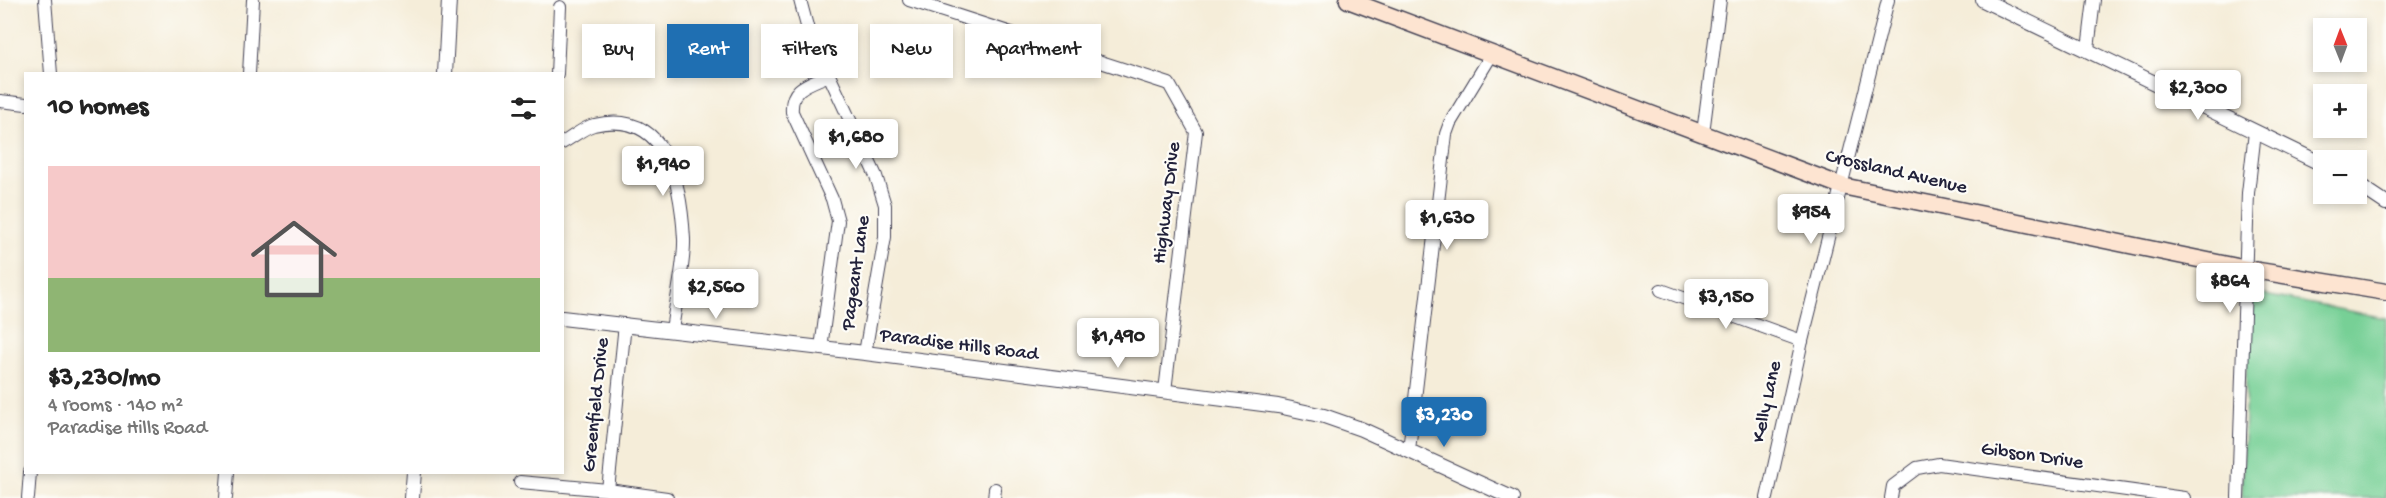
<!DOCTYPE html>
<html lang="en">
<head>
<meta charset="utf-8">
<style>
  body { margin:0; font-family:"Gochi Hand",sans-serif; background:#f6f6f6; color:#222; height:100vh; display:flex; flex-direction:column; font-size:22px; white-space:nowrap }
  * { box-sizing:border-box; margin:0 }
  p { font-size:20px; color:#767676 }
  .icon { flex:none; width:33px; height:33px; fill:none; stroke:currentColor; stroke-width:2; stroke-linecap:round; stroke-linejoin:round }
  .map { position:relative; flex:1; overflow:hidden }
  .sheet { position:absolute; left:24px; top:72px; width:540px; height:402px; display:flex; flex-direction:column; background:#fff; border-radius:0px; box-shadow:0 3px 9px #0003 }
  .sheet>* { flex:none }
  .guide { position:absolute; left:582px; top:24px; width:570px; height:54px; display:flex; gap:12px }
  .needle { width:39px; rotate:359deg }
  .controls { position:absolute; left:2313px; top:18px; display:grid; gap:12px }
  .controls a { display:grid; place-items:center; width:54px; height:54px; border-radius:0px; background:#fff; box-shadow:0 3px 9px #0003; font-size:30px }
  .price { position:absolute; translate:-50% -51px; padding:0 14px; border-radius:6px; background:#fff; color:#222; font-size:20px; line-height:39px; filter:drop-shadow(0 2px 3px #0008) }
  .price::after { content:''; position:absolute; left:50%; top:36px; width:18px; height:14px; margin-left:-9px; background:inherit; clip-path:polygon(0 0,100% 0,50% 100%) }
  .price.current { background:#1f6fb2; color:#fff }
  ul { padding:0; list-style:none }
  li { display:grid; align-content:center; gap:12px; height:318px; padding:0 24px }
  li+li { border-top:2px solid #e0e0e0 }
  li span { display:grid; place-items:center; height:186px; border-radius:0px; color:#555 }
  li>.icon { margin-inline-start:auto }
  span .icon { width:108px; height:108px; fill:#fffc; stroke-width:1 }
  li b { font-size:26px }
  h2 { display:flex; justify-content:space-between; align-items:center; height:72px; padding:0 24px; font-size:26px }
  .pill { padding:0 21px; border-radius:0px; background:#fff; box-shadow:0 3px 9px #0003; font-size:21px; line-height:54px }
  .pill.current { background:#1f6fb2; color:#fff }
  .map>svg:first-child { display:block }
  .green { fill:#77d096; stroke:#4c7968; stroke-width:1.5 }
  .lines { fill:none; stroke-linecap:round; stroke-linejoin:round }
  .minor-casing { stroke:#424053; stroke-width:14 }
  .tertiary-casing { stroke:#424053; stroke-width:16 }
  .secondary-casing { stroke:#424053; stroke-width:19 }
  .minor { stroke:#fff; stroke-width:12 }
  .tertiary { stroke:#fff; stroke-width:14 }
  .secondary { stroke:#fde4d1; stroke-width:16 }
  .labels { text-anchor:middle; dominant-baseline:central; stroke-width:4.5; stroke-linejoin:round; paint-order:stroke }
  .street-label { font-size:20px; fill:#22223b; stroke:#fdfcf7 }
</style>
</head>
<body>
<div class="map">
<svg width="2386" height="498" viewBox="0 0 2386 498">
  <rect width="100%" height="100%" fill="#fdfcf7"/>
  <filter id="ink" filterUnits="userSpaceOnUse"><feTurbulence type="fractalNoise" baseFrequency=".0167" numOctaves="2"/><feDisplacementMap in="SourceGraphic" scale="12" xChannelSelector="R" yChannelSelector="G"/><feConvolveMatrix kernelMatrix="1 2 1 2 8 2 1 2 1" color-interpolation-filters="sRGB"/></filter>
  <filter id="wash" filterUnits="userSpaceOnUse"><feTurbulence type="fractalNoise" baseFrequency=".008" numOctaves="4" result="noise"/><feDisplacementMap in="SourceGraphic" scale="24" xChannelSelector="R" yChannelSelector="G"/><feGaussianBlur stdDeviation="1.35" result="paint"/><feColorMatrix in="noise" values="0 0 0 0 0 0 0 0 0 0 0 0 0 0 0 0 0 1.4 0 .05"/><feComposite in="paint" operator="in"/></filter>
  <g filter="url(#wash)">
    <rect width="100%" height="100%" fill="#f5edd9"/>
    <!-- green -->
    <path class="green" d="M2249,292L2386,318V498H2242Z"/>
  </g>
  <g filter="url(#ink)">
    <g class="lines">
      <defs>
        <g id="minor">
          <path d="M45,0L51,74"/>
          <path d="M800,0L808,30L876,176L885,205V237L865,353"/>
          <path d="M909,0L1169,84L1196,132L1165,391"/>
          <path d="M2088,49L2094,0"/>
          <path d="M249,74L253,0"/>
          <path d="M557,74L560,7"/>
          <path d="M0,101L26,104"/>
          <path d="M1703,133L1720,0"/>
          <path d="M562,143C572,138 584,127 594,125C668,108 681,184 684,239C685,264 675,304 672,331"/>
          <path d="M1661,290L1802,341"/>
          <path d="M821,348L838,221L832,199L792,112C790,87 809,84 829,75"/>
          <path d="M1409,450L1446,134L1450,123L1492,54"/>
          <path d="M520,482L608,490L667,498"/>
          <path d="M608,490L625,324"/>
          <path d="M28,498L30,472"/>
          <path d="M226,498L228,472"/>
          <path d="M994,498L995,489"/>
          <path d="M1767,498L1802,341L1888,0"/>
          <path d="M1891,498L1893,486L1917,468L1939,464L2184,498"/>
          <path d="M2238,498L2248,193L2255,132"/>
        </g>
        <g id="tertiary">
          <path d="M1983,0L2324,165"/>
          <path d="M445,74L449,0"/>
          <path d="M2356,183L2386,203"/>
          <path d="M562,318L865,353L1278,406L1324,416L1361,429L1512,498"/>
          <path d="M412,498L414,472"/>
        </g>
        <path id="secondary" d="M1348,0L1842,186L2247,269L2386,292"/>
      </defs>
      <!-- minor casing -->
      <use href="#minor" class="minor-casing"/>
      <!-- tertiary casing -->
      <use href="#tertiary" class="tertiary-casing"/>
      <!-- secondary casing -->
      <use href="#secondary" class="secondary-casing"/>
      <!-- minor -->
      <use href="#minor" class="minor"/>
      <!-- tertiary -->
      <use href="#tertiary" class="tertiary"/>
      <!-- secondary -->
      <use href="#secondary" class="secondary"/>
    </g>
  </g>
  <g class="labels">
    <!-- street labels -->
    <g class="street-label">
      <text transform="translate(1896 173) rotate(13)">Crossland Avenue</text>
      <text transform="translate(1168 203) rotate(-83)">Highway Drive</text>
      <text transform="translate(857 273) rotate(-82)">Pageant Lane</text>
      <text transform="translate(959 346) rotate(7)">Paradise Hills Road</text>
      <text transform="translate(1768 402) rotate(-78)">Kelly Lane</text>
      <text transform="translate(597 405) rotate(-84)">Greenfield Drive</text>
      <text transform="translate(2032 457) rotate(8)">Gibson Drive</text>
    </g>
  </g>
</svg>
<div class="controls">
<a><svg class="needle" viewBox="-14 -14 28 28"><path d="M0-13l5 13h-10z" fill="#e53935"/><path d="M0 13l5-13h-10z" fill="#767676"/></svg></a>
<a>+</a>
<a>−</a>
</div>
<b class="price" style="left:2198px;top:121px">$2,300</b>
<b class="price" style="left:856px;top:170px">$1,680</b>
<b class="price" style="left:663px;top:197px">$1,940</b>
<b class="price" style="left:1811px;top:245px">$954</b>
<b class="price" style="left:1447px;top:251px">$1,630</b>
<b class="price" style="left:2230px;top:314px">$864</b>
<b class="price" style="left:716px;top:320px">$2,560</b>
<b class="price" style="left:1726px;top:330px">$3,150</b>
<b class="price" style="left:1118px;top:369px">$1,490</b>
<b class="price current" style="left:1444px;top:448px">$3,230</b>
<div class="guide">
<a class="pill">Buy</a>
<a class="pill current">Rent</a>
<a class="pill">Filters</a>
<a class="pill">New</a>
<a class="pill">Apartment</a>
</div>
<section class="sheet">
<h2>10 homes<svg class="icon" aria-label="filters" viewBox="0 0 24 24"><path d="M4 7h16M4 17h16"/><circle cx="9" cy="7" r="2"/><circle cx="15" cy="17" r="2"/></svg></h2>
<ul>
<li><span style="background:linear-gradient(#f6c9c9 60%,#8fb573 0)"><svg class="icon" aria-label="home" viewBox="0 0 24 24"><path d="M3 11l9-7 9 7M6 9v11h12V9"/></svg></span><div><b>$3,230/mo</b><p>4 rooms · 140 m²</p><p>Paradise Hills Road</p></div></li>
</ul>
</section>
</div>
</body>
</html>
